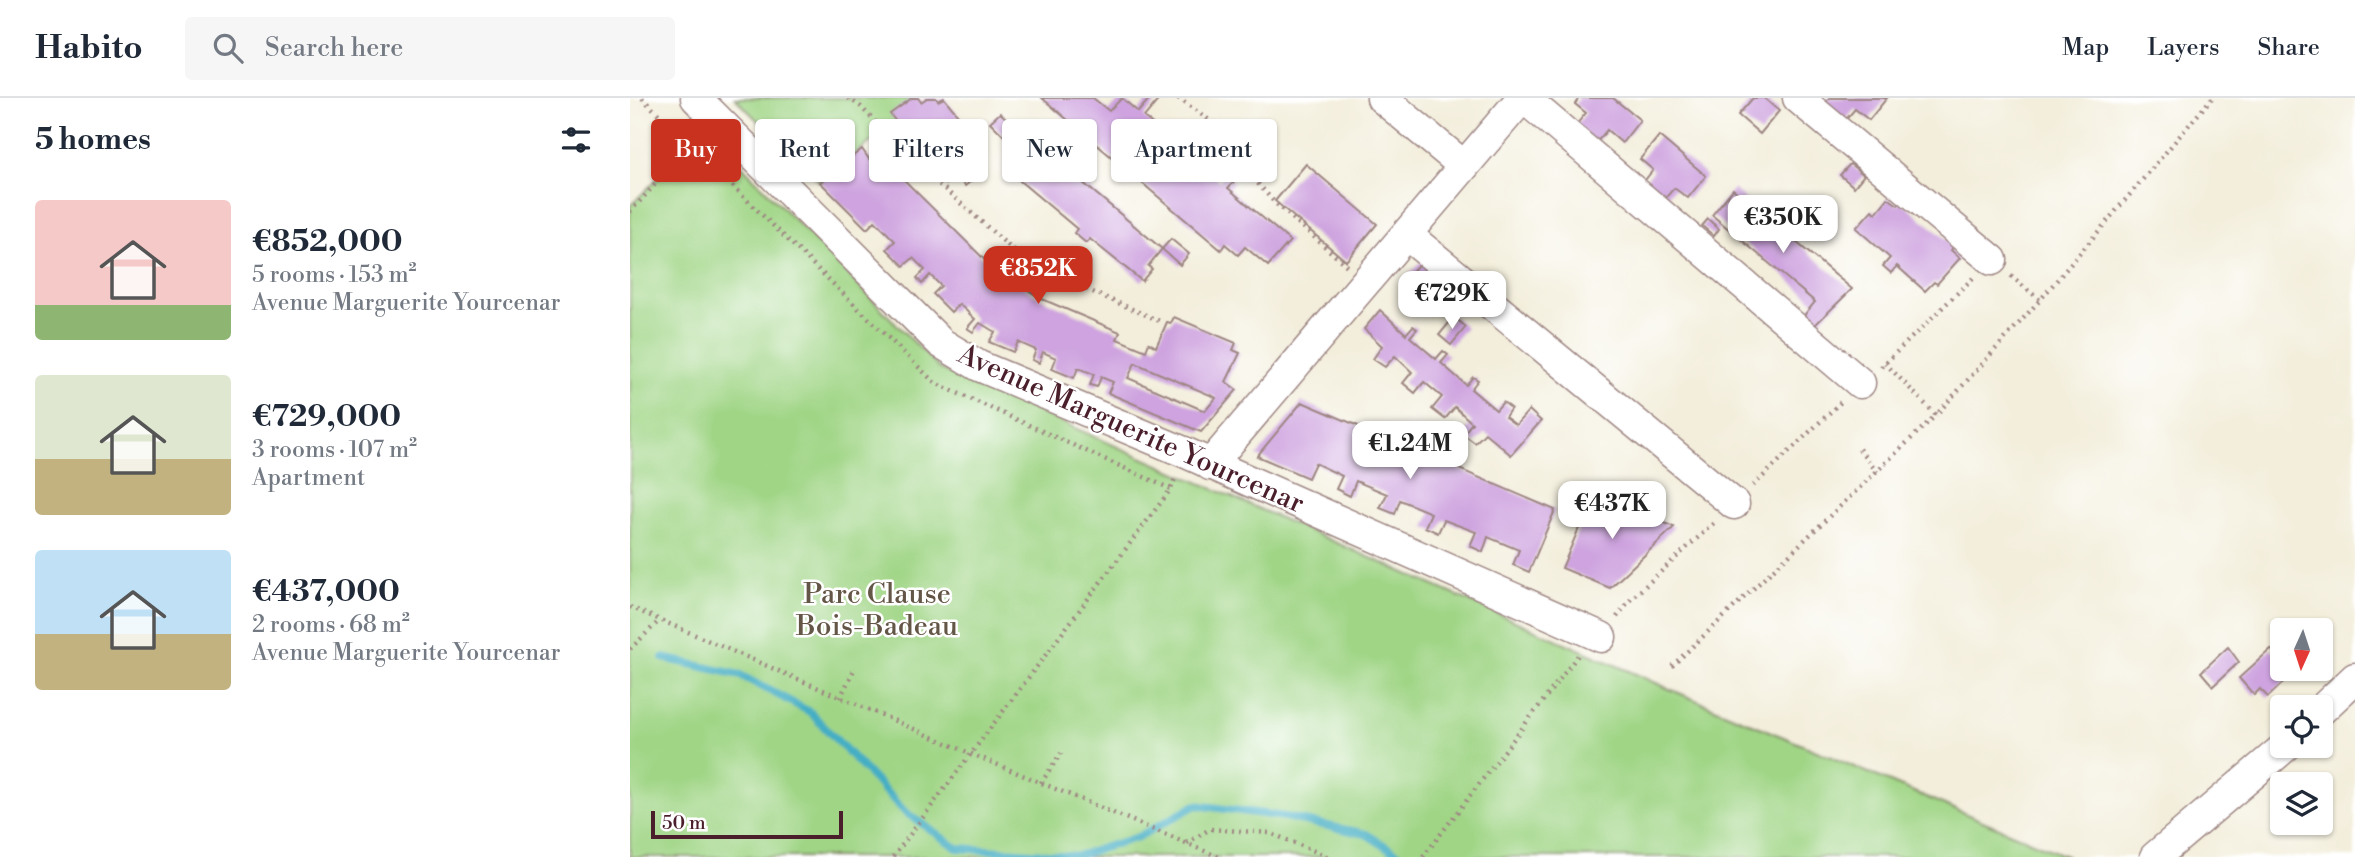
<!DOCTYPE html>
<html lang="en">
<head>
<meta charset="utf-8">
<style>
  body { margin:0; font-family:"Libre Bodoni",serif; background:#f6f6f7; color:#1f2937; height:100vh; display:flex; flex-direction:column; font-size:26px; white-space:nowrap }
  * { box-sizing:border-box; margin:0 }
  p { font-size:23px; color:#747a83 }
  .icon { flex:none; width:38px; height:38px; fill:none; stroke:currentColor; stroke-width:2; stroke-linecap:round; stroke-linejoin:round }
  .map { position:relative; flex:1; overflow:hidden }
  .drawer { display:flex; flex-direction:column; background:#fff; width:630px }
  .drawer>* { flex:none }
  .hud { position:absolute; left:21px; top:21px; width:665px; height:63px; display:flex; gap:14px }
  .needle { width:46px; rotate:183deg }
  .tools { position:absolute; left:1640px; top:520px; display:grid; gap:14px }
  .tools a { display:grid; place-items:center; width:63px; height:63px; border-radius:7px; background:#fff; box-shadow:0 2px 5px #0004; font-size:35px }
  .scale { position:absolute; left:21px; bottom:18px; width:192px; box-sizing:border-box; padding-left:7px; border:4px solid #4a1f2b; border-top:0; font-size:19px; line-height:24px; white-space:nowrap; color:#4a1f2b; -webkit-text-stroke:5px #fff; paint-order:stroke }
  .price { position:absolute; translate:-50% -60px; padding:0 16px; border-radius:14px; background:#fff; color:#222; font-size:23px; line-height:46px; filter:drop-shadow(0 2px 4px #0008) }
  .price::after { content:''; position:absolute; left:50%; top:42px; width:21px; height:16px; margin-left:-10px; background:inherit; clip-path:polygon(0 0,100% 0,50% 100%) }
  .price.active { background:#c8321e; color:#fff }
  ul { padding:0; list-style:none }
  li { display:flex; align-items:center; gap:21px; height:175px; padding:0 35px }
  li span { display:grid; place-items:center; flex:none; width:196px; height:140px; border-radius:7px; color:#555 }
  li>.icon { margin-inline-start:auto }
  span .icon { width:84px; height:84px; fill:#fffc; stroke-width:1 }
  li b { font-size:30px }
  h2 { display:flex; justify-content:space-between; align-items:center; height:84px; padding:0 35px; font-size:30px }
  .chip { padding:0 24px; border-radius:7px; background:#fff; box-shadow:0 2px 5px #0004; font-size:24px; line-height:63px }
  .chip.active { background:#c8321e; color:#fff }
  header { display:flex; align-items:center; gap:42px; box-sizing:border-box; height:98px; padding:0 35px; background:#fff; border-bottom:2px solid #e0e1e3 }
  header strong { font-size:33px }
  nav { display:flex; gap:38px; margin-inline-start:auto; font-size:24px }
  .search { width:490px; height:63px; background:#f6f6f7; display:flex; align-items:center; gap:18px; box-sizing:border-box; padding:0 24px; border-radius:7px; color:#747a83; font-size:26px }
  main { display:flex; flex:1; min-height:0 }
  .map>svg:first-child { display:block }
  .green { fill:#a0d586; stroke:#757a58; stroke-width:2 }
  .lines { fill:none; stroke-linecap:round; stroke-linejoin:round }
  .stream { stroke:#45aec4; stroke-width:8 }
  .building { fill:#cea3df; fill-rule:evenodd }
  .minor-casing { stroke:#9e8683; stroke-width:33 }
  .path { stroke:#9e8683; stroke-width:4.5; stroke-dasharray:2 5; stroke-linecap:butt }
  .minor { stroke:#fff; stroke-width:30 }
  .labels { text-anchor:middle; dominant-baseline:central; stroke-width:5; stroke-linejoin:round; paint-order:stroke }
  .street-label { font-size:28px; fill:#4a1f2b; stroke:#fff }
  .park-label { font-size:28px; fill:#645646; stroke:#fff }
</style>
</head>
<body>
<header>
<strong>Habito</strong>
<div class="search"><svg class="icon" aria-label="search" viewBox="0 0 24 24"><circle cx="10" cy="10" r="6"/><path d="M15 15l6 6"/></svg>Search here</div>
<nav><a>Map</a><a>Layers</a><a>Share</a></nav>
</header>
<main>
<section class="drawer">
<h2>5 homes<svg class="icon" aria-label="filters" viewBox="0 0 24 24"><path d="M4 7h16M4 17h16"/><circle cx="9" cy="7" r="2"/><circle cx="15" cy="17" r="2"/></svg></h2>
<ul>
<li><span style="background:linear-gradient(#f6c9c9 75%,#8fb573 0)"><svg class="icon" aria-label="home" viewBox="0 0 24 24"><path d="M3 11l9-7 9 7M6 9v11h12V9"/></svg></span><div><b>€852,000</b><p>5 rooms · 153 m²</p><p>Avenue Marguerite Yourcenar</p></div></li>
<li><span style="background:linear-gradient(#dfe7d0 60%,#c2b280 0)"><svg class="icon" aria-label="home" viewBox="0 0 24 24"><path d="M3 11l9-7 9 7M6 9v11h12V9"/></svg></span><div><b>€729,000</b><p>3 rooms · 107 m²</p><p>Apartment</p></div></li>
<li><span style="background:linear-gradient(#bfe0f5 60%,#c2b280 0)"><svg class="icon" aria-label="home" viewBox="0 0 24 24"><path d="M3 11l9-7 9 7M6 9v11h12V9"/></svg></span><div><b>€437,000</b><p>2 rooms · 68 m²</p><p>Avenue Marguerite Yourcenar</p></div></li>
</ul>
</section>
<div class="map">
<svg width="1725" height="759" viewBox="0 0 1725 759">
  <rect width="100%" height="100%" fill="#fff"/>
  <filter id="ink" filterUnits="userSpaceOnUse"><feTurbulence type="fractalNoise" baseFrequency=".0143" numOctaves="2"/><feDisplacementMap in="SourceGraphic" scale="14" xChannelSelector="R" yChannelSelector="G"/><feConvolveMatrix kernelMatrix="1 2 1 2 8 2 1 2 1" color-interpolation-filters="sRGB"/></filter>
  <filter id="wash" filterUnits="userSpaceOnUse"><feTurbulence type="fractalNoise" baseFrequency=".00686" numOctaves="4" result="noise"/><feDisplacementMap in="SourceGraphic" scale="28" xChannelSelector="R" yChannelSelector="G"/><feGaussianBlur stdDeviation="1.57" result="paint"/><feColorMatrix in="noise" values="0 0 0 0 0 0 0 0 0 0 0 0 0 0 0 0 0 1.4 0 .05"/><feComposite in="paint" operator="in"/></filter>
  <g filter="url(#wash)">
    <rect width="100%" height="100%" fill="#f3eedb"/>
    <!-- green -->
    <g class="green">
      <path d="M105,0H282L266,24L190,84Z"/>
      <path d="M73,28L310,271L1042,592L1438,759H0V108L60,48Z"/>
    </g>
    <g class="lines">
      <!-- stream -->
      <path class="stream" d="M33,560L110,577L180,614L275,714L327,750L447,758L508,739L566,707L655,719L736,736L773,759"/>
    </g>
    <g id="blocks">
      <!-- building -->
      <g class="building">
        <path d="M282,0H288L291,4L297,0H306L308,3L314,0L347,40L341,44L352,59L348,62L355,72L335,88L326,78L316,86L260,16Z"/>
        <path d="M412,0H463L479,13L492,0L508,14L520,0H530L514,19L543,43L531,56L561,81L572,68L589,83L595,76L604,84L598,90L660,143L638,168L615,149L608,157L595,146L591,152Z"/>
        <path d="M949,0H983L1010,22L992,45L977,32L966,45L945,28L956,15L945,6Z"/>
        <path d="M1123,0H1134L1149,13L1130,36L1108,17Z"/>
        <path d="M1199,0H1257L1239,22L1225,11L1213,25L1193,8Z"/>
        <path d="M370,15L390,32L379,43L360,24Z"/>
        <path d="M1029,38L1076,78L1058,100L1044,90L1032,104L1012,86L1023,72L1010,61Z"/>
        <path d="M232,51L239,61L251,52L264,63L260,68L362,169L412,201L490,234L487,241L516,253L519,245L526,249L537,224L541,225L544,219L606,245L603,252L610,255L596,284L607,292L571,334L478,295L483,284L471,279L467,289L460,287L464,276L448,270L444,280L422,271L426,260L413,254L409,265L402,262L406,252L388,244L383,254L359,244L365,234L350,225L343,234L337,230L345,221L329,206L321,214L303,196L311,188L300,177L292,186L287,180L295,172L283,160L274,168L257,151L265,143L245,123L237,131L190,84ZM505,265L585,299L586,300L575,313L498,280Z"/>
        <path d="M415,53L532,151L518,168L522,171L512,183L460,141L456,145L444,135L447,131L390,83L387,78L397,66L401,69Z"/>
        <path d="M676,66L747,126L716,163L645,103Z"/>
        <path d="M1220,66L1234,77L1224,89L1210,77Z"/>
        <path d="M1103,91L1222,191L1182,230L1171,221L1185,204L1082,117Z"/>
        <path d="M1258,100L1268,107L1271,103L1324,148L1321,152L1330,160L1307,186L1304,184L1295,193L1267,168L1261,175L1253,168L1260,160L1226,130L1242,112L1246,115Z"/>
        <path d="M1078,121L1089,131L1084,138L1072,128Z"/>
        <path d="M541,141L559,156L550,167L532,151Z"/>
        <path d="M793,161L821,185L800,210L771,186Z"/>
        <path d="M750,212L776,236L783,228L787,231L780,239L806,261L813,253L818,257L811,265L836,287L843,279L848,282L841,291L866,312L873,304L881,310L875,319L886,327L899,312L911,323L881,357L855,335L845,345L833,336L842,325L825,309L815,321L802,311L812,299L794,284L785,295L773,285L782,274L765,258L755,269L743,261L752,248L734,231Z"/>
        <path d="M824,219L836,229L821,247L809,237Z"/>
        <path d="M672,304L925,412L899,474L883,467L889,452L858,439L853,454L840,448L846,434L814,422L808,435L795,429L801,415L770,402L765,416L750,410L757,396L726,383L720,398L706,391L712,378L685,365L678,380L627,358Z"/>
        <path d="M964,395L1044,429L980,490L932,470Z"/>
        <path d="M1598,549L1609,564L1583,588L1571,574Z"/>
        <path d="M1641,551L1652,564V570H1658L1662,576L1638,599L1630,591L1624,597L1609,580Z"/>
      </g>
    </g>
  </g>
  <g filter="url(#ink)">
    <use href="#blocks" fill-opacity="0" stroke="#9e8683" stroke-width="2"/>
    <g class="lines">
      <defs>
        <g id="minor">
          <path d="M66,0L311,245L349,268L554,354L971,539"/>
          <path d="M752,0L834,68"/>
          <path d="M894,0L1230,285"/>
          <path d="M1168,0L1362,162"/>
          <path d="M777,137L1104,406"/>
          <path d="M580,367L892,0"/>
          <path d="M1690,613L1725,580"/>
          <path d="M1525,759L1656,648"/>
        </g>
      </defs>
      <!-- minor casing -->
      <use href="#minor" class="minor-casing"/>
      <!-- path -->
      <g class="path">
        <path d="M12,0L305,285L541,391"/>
        <path d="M218,0L230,8L283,63L381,150L419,175L532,224"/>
        <path d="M548,0L582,24L610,54L624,81L644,104L717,168"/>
        <path d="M0,114L60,48L68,37"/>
        <path d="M1381,178L1410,202L1582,0"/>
        <path d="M1255,265L1306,317L1410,202"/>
        <path d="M1251,269L1343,180"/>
        <path d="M1229,351L1247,374"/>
        <path d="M1123,388L1213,302"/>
        <path d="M0,509L342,656L589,759"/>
        <path d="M987,519L999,503L1086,423"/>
        <path d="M0,551L30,522"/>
        <path d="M1042,568L1306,317"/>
        <path d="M210,600L225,570"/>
        <path d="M411,685L431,655"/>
        <path d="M557,745L580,731L640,735L699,759"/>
        <path d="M263,759L541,391L546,378"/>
        <path d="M793,759L949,556"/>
      </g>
      <!-- minor -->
      <use href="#minor" class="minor"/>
    </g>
  </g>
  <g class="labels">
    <!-- street labels -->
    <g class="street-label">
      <text transform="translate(501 331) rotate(24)">Avenue Marguerite Yourcenar</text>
    </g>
    <!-- park labels -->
    <g class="park-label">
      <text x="247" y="496">Parc Clause<tspan x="247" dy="32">Bois-Badeau</tspan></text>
    </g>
  </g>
</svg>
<div class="tools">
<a><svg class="needle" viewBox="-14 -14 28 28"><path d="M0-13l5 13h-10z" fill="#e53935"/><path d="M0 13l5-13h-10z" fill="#747a83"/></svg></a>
<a><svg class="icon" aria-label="locate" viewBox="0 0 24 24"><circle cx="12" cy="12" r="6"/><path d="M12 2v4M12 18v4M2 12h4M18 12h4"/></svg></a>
<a><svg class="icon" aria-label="layers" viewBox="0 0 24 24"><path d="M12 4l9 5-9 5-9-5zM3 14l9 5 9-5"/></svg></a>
</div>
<div class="scale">50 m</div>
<b class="price" style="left:1153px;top:157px">€350K</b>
<b class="price active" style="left:408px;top:208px">€852K</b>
<b class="price" style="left:822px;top:233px">€729K</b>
<b class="price" style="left:780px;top:383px">€1.24M</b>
<b class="price" style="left:982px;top:443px">€437K</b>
<div class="hud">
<a class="chip active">Buy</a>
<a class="chip">Rent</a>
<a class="chip">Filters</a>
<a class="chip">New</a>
<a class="chip">Apartment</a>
</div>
</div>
</main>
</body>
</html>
